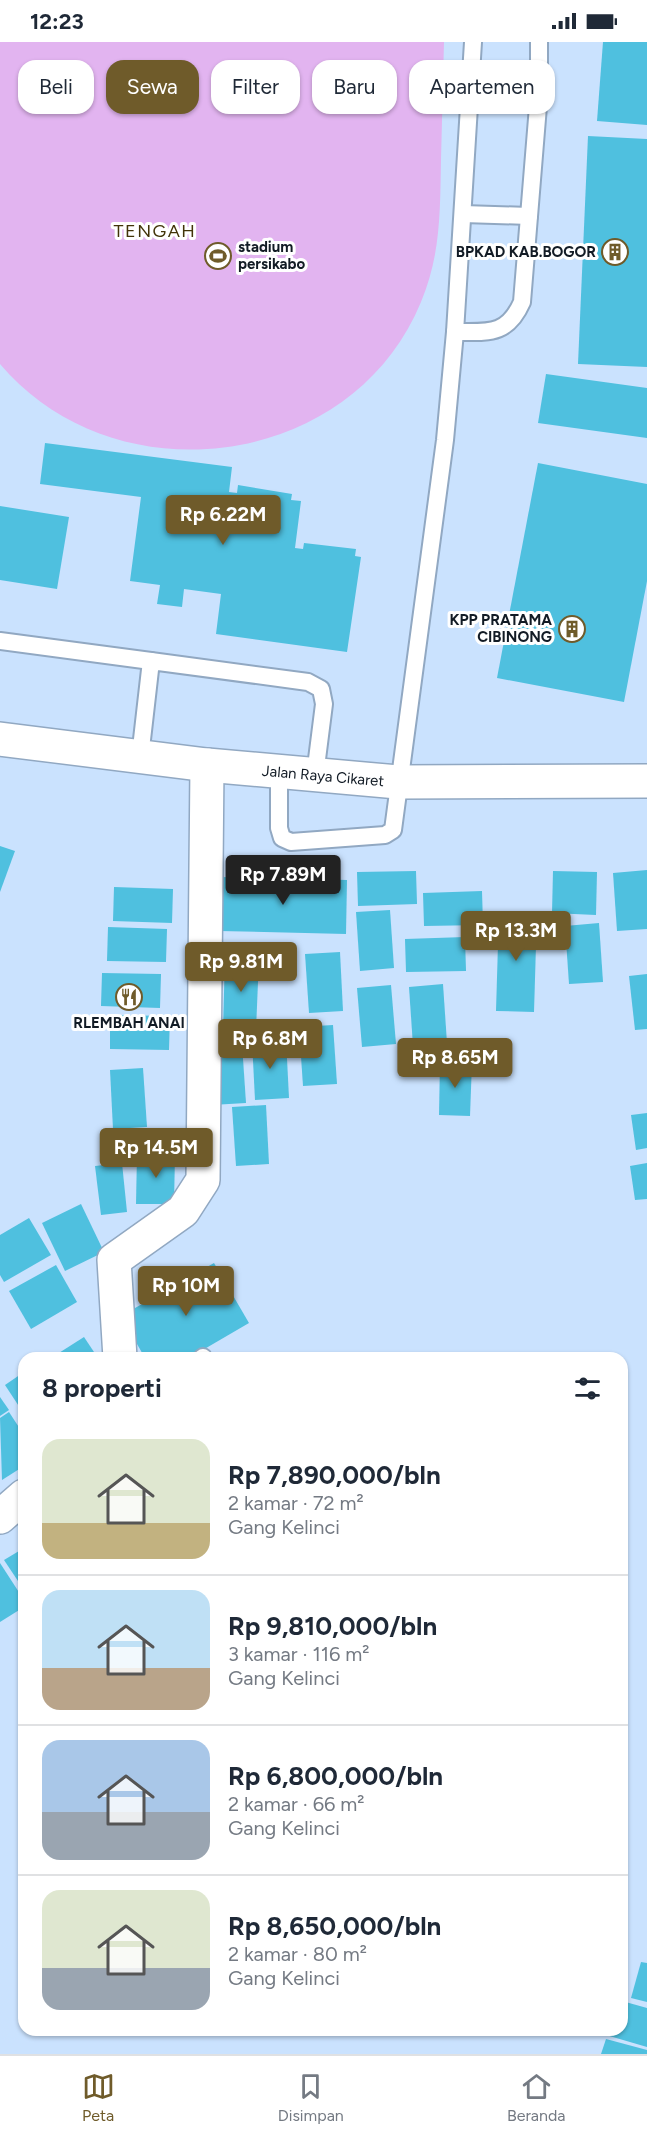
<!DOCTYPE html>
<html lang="id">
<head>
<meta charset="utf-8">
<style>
  body { margin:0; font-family:Figtree,sans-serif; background:#f6f6f7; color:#1f2937; height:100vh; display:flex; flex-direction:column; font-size:22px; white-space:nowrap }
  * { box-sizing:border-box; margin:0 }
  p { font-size:20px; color:#747a83 }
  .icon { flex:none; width:33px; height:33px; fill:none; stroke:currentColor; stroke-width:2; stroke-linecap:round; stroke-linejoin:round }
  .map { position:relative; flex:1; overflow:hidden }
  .side { position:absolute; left:18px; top:1310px; width:610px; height:684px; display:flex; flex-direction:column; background:#fff; border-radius:18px; box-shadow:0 2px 4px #0004 }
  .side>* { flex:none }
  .top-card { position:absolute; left:18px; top:18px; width:612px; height:54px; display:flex; gap:12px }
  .price { position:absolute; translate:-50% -51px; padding:0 14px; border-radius:6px; background:#6f5b2a; color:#fff; font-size:20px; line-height:39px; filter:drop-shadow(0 2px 3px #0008) }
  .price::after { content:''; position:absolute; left:50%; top:36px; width:18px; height:14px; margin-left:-9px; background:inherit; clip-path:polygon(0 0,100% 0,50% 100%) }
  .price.selected { background:#222; color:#fff }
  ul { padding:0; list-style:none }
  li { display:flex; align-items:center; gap:18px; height:150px; padding:0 24px }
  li+li { border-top:2px solid #e0e1e3 }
  li span { display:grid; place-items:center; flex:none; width:168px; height:120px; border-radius:18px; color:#555 }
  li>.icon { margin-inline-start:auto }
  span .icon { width:72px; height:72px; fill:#fffc; stroke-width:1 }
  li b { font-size:26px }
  h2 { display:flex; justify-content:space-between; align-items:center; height:72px; padding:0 24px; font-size:26px }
  .pill { padding:0 21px; border-radius:18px; background:#fff; box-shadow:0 2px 4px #0004; font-size:21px; line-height:54px }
  .pill.selected { background:#6f5b2a; color:#fff }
  .status { display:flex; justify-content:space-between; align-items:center; height:42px; padding:0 30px; background:#fff; direction:ltr }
  .status svg { height:16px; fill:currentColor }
  .tab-bar { display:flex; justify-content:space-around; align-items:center; height:84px; border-top:2px solid #e0e1e3; background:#fff; font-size:16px; color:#747a83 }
  .tab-bar a { display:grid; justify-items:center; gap:3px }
  .tab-bar .selected { color:#6f5b2a }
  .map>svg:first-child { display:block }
  .green { fill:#e2b4f0 }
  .building { fill:#4fc0df }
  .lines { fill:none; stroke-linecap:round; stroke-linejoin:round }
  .lane-casing { stroke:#91a8c2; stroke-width:20 }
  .street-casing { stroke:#91a8c2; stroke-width:36 }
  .secondary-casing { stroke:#91a8c2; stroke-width:36 }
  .lane { stroke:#fff; stroke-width:16 }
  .street { stroke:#fff; stroke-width:33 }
  .secondary { stroke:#fff; stroke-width:33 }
  .labels { text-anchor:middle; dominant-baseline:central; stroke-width:6; stroke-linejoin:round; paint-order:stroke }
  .poi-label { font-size:15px; font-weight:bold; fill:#121b25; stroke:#fff; text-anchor:end }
  .street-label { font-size:15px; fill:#121b25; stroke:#fff }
  .quarter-label { font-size:18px; letter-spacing:1.5px; fill:#423309; stroke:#fff }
</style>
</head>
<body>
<div class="status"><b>12:23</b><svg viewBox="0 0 49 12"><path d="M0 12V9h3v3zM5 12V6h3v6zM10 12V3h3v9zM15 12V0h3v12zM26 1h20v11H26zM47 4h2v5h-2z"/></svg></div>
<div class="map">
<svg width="647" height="2012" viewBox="0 0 647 2012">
  <rect width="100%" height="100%" fill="#cae2fe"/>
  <!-- green -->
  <path class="green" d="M0,0H444C443,39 442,78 441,118C440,169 441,212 421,260C352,428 115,458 0,322Z"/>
  <!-- building -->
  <g class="building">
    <path d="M603,0H647V83L597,79Z"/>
    <path d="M588,94L647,97V325L578,322Z"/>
    <path d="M546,332L647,346V396L538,381Z"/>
    <path d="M45,401L232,425L229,450L237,451L238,443L292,452L291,458L301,459L295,506L303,507L304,501L356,507L355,514L361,515L347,610L216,592L221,552L184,547L182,565L157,562L160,543L130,539L141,455L40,442Z"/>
    <path d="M538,421L647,442V539L624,660L497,636Z"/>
    <path d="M0,464L69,475L57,547L0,538Z"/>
    <path d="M0,804L15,809L0,850Z"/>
    <path d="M647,828V887L617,889L613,831Z"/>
    <path d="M416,829L417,862L358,864L357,830Z"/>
    <path d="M553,829L597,830L596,873L552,871Z"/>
    <path d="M221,835L347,838L346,892L219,889Z"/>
    <path d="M114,845L173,847L172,881L113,879Z"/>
    <path d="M482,849L483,883L424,884L423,851Z"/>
    <path d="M390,868L394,926L360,929L356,870Z"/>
    <path d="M499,869L537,870L534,970L496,969Z"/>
    <path d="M599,881L603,940L569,942L565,884Z"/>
    <path d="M108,885L167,887L166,920L107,919Z"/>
    <path d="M465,895L466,929L406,930L405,897Z"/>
    <path d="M340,910L343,969L309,971L305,912Z"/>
    <path d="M225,915L259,916L256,988L223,987Z"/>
    <path d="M102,931L161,932L160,966L101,964Z"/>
    <path d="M647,932V987L635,988L629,934Z"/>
    <path d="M443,942L447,1001L413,1004L409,945Z"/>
    <path d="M391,943L396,1002L362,1005L357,946Z"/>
    <path d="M110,973L170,974L169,1008L110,1007Z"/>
    <path d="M333,983L337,1042L303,1044L299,985Z"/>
    <path d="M286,997L289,1056L255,1058L252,999Z"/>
    <path d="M242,1002L246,1061L212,1063L208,1004Z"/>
    <path d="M440,1020H472L470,1074L439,1073Z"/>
    <path d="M143,1026L147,1085L113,1087L110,1028Z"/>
    <path d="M266,1063L269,1122L236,1124L232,1065Z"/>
    <path d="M647,1071V1106L636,1108L631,1073Z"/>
    <path d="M137,1112H175L174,1162H136Z"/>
    <path d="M122,1121L127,1170L101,1173L95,1124Z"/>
    <path d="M647,1121V1157L635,1158L630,1124Z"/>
    <path d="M81,1162L104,1210L65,1229L42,1181Z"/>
    <path d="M29,1176L51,1213L4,1240L0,1233V1193Z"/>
    <path d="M214,1221L249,1281L189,1316H145L121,1274Z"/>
    <path d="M56,1223L77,1260L31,1287L9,1249Z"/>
    <path d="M84,1295L98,1316H51Z"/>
    <path d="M24,1330V1372L5,1343Z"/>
    <path d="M0,1355L9,1368L0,1374Z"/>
    <path d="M9,1370L24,1393V1424L2,1438L0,1376Z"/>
    <path d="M24,1506V1548L4,1518Z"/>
    <path d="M0,1521L24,1558V1565L0,1580Z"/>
    <path d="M641,1920L647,1921V1960L631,1956Z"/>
    <path d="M622,1959L647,1966V2005L606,1993L608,1988H622Z"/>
    <path d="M606,1997L647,2008V2012H601Z"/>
  </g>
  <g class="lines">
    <defs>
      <g id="lane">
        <path d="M463,172L529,174"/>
        <path d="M455,290C488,290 507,294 522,260L539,52V0"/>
        <path d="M0,599L151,619"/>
        <path d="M140,715L151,619L308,640L321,647L324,662L315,733"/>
        <path d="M279,730V786L282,796L291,800L385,793L393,788L445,398L455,290L473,0"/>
        <path d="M202,1316L203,1315"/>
      </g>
      <g id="street">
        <path d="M120,1316L114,1218L183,1169L203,1138L207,723"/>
        <path d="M0,1475L24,1454"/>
      </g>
      <path id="secondary" d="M0,697L207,723L398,740L647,739"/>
    </defs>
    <!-- lane casing -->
    <use href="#lane" class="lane-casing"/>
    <!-- street casing -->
    <use href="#street" class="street-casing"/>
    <!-- secondary casing -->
    <use href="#secondary" class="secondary-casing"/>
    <!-- lane -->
    <use href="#lane" class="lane"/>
    <!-- street -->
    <use href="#street" class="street"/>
    <!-- secondary -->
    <use href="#secondary" class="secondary"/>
  </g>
  <!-- icons -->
  <defs>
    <symbol id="building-ring" viewBox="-11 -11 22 22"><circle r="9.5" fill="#fff" stroke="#6f5b2a" stroke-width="1.5"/><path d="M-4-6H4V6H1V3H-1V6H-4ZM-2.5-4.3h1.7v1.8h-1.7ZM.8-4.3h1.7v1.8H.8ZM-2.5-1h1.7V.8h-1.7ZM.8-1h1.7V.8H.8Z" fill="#6f5b2a"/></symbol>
    <symbol id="stadium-ring" viewBox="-11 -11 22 22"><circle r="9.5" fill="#fff" stroke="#6f5b2a" stroke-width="1.5"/><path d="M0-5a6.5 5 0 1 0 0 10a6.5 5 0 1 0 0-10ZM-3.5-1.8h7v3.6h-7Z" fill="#6f5b2a"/></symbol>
    <symbol id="restaurant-ring" viewBox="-11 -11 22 22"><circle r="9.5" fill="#fff" stroke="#6f5b2a" stroke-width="1.5"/><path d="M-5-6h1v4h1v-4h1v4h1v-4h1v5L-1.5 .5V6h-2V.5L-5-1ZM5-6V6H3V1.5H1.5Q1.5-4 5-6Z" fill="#6f5b2a"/></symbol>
  </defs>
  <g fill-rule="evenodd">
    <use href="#building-ring" x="600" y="195" width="30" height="30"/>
    <use href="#stadium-ring" x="203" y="199" width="30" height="30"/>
    <use href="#building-ring" x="557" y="572" width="30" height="30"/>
    <use href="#restaurant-ring" x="114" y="940" width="30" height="30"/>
  </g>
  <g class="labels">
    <!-- poi labels -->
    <g class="poi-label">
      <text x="238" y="205" text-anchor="start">stadium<tspan x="238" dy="17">persikabo</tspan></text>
      <text x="596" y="210">BPKAD KAB.BOGOR</text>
      <text x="552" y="578">KPP PRATAMA<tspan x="552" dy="17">CIBINONG</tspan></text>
      <text x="129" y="981" text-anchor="middle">RLEMBAH ANAI</text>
    </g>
    <!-- street labels -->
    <g class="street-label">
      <text transform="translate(323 734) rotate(5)">Jalan Raya Cikaret</text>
    </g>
    <!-- quarter labels -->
    <g class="quarter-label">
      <text x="155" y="189">TENGAH</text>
    </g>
  </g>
</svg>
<b class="price" style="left:223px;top:504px">Rp 6.22M</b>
<b class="price selected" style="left:283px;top:864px">Rp 7.89M</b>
<b class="price" style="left:516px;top:920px">Rp 13.3M</b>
<b class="price" style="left:241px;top:951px">Rp 9.81M</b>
<b class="price" style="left:270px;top:1028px">Rp 6.8M</b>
<b class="price" style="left:455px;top:1047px">Rp 8.65M</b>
<b class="price" style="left:156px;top:1137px">Rp 14.5M</b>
<b class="price" style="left:186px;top:1275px">Rp 10M</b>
<div class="top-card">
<a class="pill">Beli</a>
<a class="pill selected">Sewa</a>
<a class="pill">Filter</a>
<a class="pill">Baru</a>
<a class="pill">Apartemen</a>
</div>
<section class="side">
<h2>8 properti<svg class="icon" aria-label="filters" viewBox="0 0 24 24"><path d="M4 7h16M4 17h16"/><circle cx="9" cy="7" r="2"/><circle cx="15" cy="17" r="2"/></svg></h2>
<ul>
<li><span style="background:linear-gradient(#dfe7d0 70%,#c2b280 0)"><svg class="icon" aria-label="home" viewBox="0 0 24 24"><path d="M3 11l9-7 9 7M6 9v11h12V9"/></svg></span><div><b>Rp 7,890,000/bln</b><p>2 kamar · 72 m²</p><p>Gang Kelinci</p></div></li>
<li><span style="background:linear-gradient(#bfe0f5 65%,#b9a48a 0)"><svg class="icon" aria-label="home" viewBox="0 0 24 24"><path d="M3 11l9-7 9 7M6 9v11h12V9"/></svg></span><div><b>Rp 9,810,000/bln</b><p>3 kamar · 116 m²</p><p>Gang Kelinci</p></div></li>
<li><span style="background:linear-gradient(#a9c7e8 60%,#9aa5b1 0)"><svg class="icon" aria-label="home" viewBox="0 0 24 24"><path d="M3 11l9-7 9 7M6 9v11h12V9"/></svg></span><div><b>Rp 6,800,000/bln</b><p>2 kamar · 66 m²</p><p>Gang Kelinci</p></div></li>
<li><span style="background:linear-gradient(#dfe7d0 65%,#9aa5b1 0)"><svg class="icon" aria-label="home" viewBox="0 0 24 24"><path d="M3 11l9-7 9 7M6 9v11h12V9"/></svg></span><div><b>Rp 8,650,000/bln</b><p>2 kamar · 80 m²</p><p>Gang Kelinci</p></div></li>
</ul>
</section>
</div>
<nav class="tab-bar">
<a class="selected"><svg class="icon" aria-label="map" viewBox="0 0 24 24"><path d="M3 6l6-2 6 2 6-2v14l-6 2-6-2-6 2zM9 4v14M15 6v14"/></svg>Peta</a>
<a><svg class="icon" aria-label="saved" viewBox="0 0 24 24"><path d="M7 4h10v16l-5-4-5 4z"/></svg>Disimpan</a>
<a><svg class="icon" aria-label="home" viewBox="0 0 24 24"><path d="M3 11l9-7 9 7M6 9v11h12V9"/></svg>Beranda</a>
</nav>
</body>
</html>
